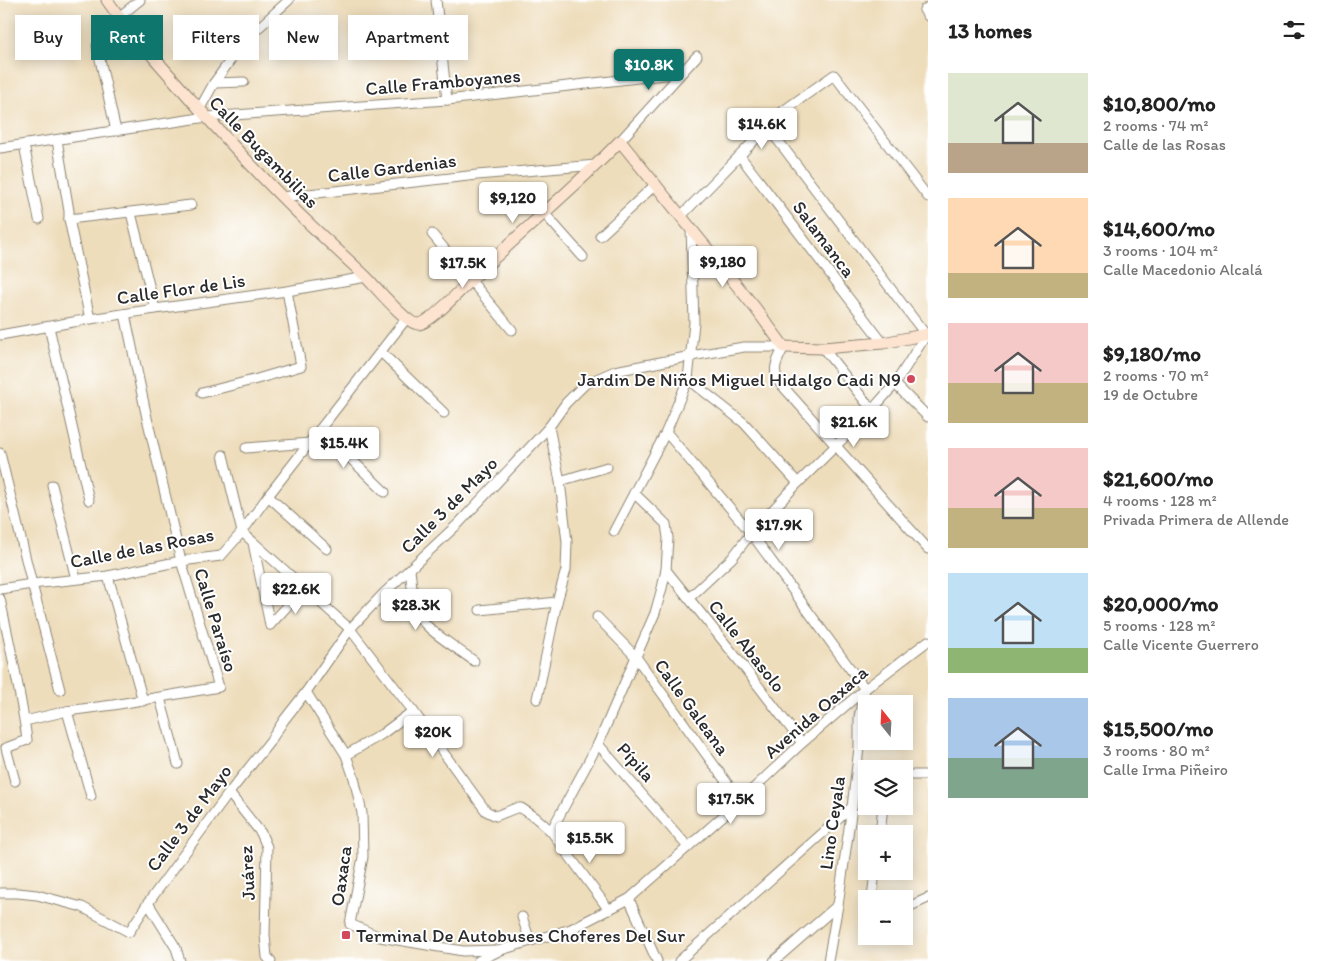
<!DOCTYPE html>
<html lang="en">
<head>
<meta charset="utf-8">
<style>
  body { margin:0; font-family:Itim,sans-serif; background:#f6f6f6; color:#222; height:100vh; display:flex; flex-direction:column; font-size:19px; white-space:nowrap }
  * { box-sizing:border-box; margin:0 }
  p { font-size:16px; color:#767676 }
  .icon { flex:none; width:28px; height:28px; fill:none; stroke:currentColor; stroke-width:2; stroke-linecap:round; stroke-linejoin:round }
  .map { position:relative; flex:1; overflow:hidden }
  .panel { display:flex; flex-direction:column; background:#fff; width:400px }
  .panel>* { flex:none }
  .guide { position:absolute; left:15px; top:15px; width:475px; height:45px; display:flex; gap:10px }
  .needle { width:32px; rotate:342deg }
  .tools { position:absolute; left:858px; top:695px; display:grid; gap:10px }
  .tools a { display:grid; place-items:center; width:55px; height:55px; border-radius:0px; background:#fff; box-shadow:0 2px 12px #0003; font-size:25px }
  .price { position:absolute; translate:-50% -42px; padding:0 11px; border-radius:5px; background:#fff; color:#222; font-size:16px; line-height:32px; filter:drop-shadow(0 1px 2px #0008) }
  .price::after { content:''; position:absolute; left:50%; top:30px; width:15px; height:11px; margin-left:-8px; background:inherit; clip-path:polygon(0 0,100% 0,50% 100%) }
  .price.active { background:#0f766e; color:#fff }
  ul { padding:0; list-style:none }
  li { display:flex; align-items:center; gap:15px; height:125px; padding:0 20px }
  li span { display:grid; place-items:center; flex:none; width:140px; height:100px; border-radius:0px; color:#555 }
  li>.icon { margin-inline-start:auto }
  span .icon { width:60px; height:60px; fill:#fffc; stroke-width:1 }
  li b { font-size:21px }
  h2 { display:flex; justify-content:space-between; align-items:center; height:60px; padding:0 20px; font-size:21px }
  .chip { padding:0 18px; border-radius:0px; background:#fff; box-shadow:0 2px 12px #0003; font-size:18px; line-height:45px }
  .chip.active { background:#0f766e; color:#fff }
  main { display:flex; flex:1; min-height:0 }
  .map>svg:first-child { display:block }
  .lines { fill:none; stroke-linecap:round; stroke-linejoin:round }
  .street-casing { stroke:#8c8473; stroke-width:11 }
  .secondary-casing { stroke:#8c8473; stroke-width:13 }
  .street { stroke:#fff; stroke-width:9 }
  .secondary { stroke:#fde4d0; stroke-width:11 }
  .poi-dot { fill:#d1495b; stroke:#fff; stroke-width:2 }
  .labels { text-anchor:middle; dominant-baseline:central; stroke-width:4; stroke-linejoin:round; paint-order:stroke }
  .street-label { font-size:19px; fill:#2b2b2b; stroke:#fff }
  .poi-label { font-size:19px; fill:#2b2b2b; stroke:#fff; text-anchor:end }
</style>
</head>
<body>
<main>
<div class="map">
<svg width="928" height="961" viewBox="0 0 928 961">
  <rect width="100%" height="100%" fill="#fff"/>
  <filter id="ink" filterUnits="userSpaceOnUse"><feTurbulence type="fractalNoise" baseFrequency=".02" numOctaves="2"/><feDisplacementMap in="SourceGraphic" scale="10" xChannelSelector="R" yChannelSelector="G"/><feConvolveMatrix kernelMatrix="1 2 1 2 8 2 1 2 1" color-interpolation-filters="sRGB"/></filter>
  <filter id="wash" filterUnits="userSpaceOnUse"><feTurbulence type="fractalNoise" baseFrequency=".0096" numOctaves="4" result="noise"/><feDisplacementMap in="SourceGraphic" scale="20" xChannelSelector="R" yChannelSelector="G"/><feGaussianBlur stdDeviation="1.12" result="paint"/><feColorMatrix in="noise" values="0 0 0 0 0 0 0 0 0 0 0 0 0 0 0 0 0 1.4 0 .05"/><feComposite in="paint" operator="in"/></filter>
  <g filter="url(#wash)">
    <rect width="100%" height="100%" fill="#edb"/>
  </g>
  <g filter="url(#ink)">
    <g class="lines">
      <defs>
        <g id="street">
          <path d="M436,0L447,100"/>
          <path d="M928,7L924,10L928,16"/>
          <path d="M119,17L140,0"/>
          <path d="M97,46L116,131"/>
          <path d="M214,83L244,82"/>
          <path d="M199,110L214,83L244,41L289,0"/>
          <path d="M57,140L69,211V219L90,319"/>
          <path d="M620,141L697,56"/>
          <path d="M24,145L39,219"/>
          <path d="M0,148L207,117L447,100L681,73"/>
          <path d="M740,156L883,343"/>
          <path d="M282,197L477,175L596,165"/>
          <path d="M131,213L155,309"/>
          <path d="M544,213L583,257"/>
          <path d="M681,216L783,111L834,75L928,197"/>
          <path d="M69,219L191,205"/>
          <path d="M432,234L512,330"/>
          <path d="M600,236L656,184"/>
          <path d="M49,327L89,500"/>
          <path d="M0,335L90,319L155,309L287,291L366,277"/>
          <path d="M823,348L872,410"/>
          <path d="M381,352L444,413"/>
          <path d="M688,379L744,423L798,483"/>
          <path d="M895,384L928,417"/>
          <path d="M202,393L257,379L301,366L287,291"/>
          <path d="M320,429L385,492"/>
          <path d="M666,432L751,533L865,689L859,717V748L852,807L838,905L828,961"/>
          <path d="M246,448L310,443"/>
          <path d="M0,453L32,584L60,690"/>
          <path d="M223,455L242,532L350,629L413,711L486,811L496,816L516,808H521L535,817L551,831L609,910"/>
          <path d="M560,481L607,467"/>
          <path d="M52,485L76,579"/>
          <path d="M268,496L327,549"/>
          <path d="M614,531L666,432L688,379L694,323L691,228"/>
          <path d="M253,543L270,625"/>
          <path d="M410,569C412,585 412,601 419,616C426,630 460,650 474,661"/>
          <path d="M666,570L740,662L802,743"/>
          <path d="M108,576L143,701"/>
          <path d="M0,589L32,584L108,576L181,561L221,556L242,532L268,496L406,319"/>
          <path d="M689,598L732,558L751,533L798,483L872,410L895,384L926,335L767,126"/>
          <path d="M0,599C10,646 21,693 27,740L6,748L15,781"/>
          <path d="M480,610L557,602"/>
          <path d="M597,617L636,657L740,801"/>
          <path d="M270,625L304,588"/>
          <path d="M306,692L346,755L354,778L362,813L363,857L350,924L380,937L463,951L498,950"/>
          <path d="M160,698L178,764"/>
          <path d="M537,699L557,602L566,570L567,542L560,481L549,427"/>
          <path d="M67,711L91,796"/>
          <path d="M25,721L67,711L113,705L219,687L181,561L147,418L125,314"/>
          <path d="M598,744L688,847"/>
          <path d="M346,755L382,734L413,711"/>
          <path d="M904,775H928"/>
          <path d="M229,793L261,833L267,847L265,935L267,957L271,961"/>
          <path d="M551,831L598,744L655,613L662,588L666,570L668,538L666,524L634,493"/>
          <path d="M880,834L883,806"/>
          <path d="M0,893H18L37,895L82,907L129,932L148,903L229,793L271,740L284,720L306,692L350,629L383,594L459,523L549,427L566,403L585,384L615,371L691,356L744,347H784C778,359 771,369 779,382L928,549"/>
          <path d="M629,899L657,961"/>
          <path d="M872,899L875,871"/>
          <path d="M148,903L176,948L180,961"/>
          <path d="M904,909L928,898"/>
          <path d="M522,917L530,941"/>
          <path d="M478,961L501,950L571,929L629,899L740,801L802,743L865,689L928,641"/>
          <path d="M679,961L852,807"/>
          <path d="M774,961L838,905"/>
        </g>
        <path id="secondary" d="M107,0L119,17C171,78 225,139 281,196C308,224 338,250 366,277C375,286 408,326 419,324C429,323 454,297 462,289C513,238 570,193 620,141L756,309L784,347L823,348L883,343L928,334"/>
      </defs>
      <!-- street casing -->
      <use href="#street" class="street-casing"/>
      <!-- secondary casing -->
      <use href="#secondary" class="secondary-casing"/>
      <!-- street -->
      <use href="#street" class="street"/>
      <!-- secondary -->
      <use href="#secondary" class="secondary"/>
    </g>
  </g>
  <!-- markers -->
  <g class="poi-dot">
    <circle cx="911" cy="379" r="5"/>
    <rect x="341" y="930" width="10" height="10" rx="2.5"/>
  </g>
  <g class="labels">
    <!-- street labels -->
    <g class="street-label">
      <text transform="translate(443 82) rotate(-5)">Calle Framboyanes</text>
      <text transform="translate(264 152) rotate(46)">Calle Bugambilias</text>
      <text transform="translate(392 168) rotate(-7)">Calle Gardenias</text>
      <text transform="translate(824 239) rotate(53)">Salamanca</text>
      <text transform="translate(181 289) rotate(-8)">Calle Flor de Lis</text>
      <text transform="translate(449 505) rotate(-45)">Calle 3 de Mayo</text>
      <text transform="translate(142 548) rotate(-11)">Calle de las Rosas</text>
      <text transform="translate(216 620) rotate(73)">Calle Paraíso</text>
      <text transform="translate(747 646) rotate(52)">Calle Abasolo</text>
      <text transform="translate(692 707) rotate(54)">Calle Galeana</text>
      <text transform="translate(816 712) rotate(-41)">Avenida Oaxaca</text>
      <text transform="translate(636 762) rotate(48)">Pípila</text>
      <text transform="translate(189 818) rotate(-53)">Calle 3 de Mayo</text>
      <text transform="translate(832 823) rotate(-82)">Lino Ceyala</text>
      <text transform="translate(247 873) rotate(-93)">Juárez</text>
      <text transform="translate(341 876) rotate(-82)">Oaxaca</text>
    </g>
    <!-- poi labels -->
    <g class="poi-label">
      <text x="901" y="379">Jardin De Niños Miguel Hidalgo Cadi N9</text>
      <text x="356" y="935" text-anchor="start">Terminal De Autobuses Choferes Del Sur</text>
    </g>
  </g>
</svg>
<div class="tools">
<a><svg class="needle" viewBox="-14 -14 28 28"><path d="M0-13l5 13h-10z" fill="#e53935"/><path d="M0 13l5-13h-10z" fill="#767676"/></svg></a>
<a><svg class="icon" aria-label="layers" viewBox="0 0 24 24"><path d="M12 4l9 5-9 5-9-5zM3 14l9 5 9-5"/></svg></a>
<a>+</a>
<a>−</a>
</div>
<b class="price active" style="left:649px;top:91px">$10.8K</b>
<b class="price" style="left:762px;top:150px">$14.6K</b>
<b class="price" style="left:513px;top:224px">$9,120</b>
<b class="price" style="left:723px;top:288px">$9,180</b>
<b class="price" style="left:463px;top:289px">$17.5K</b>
<b class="price" style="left:854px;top:448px">$21.6K</b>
<b class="price" style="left:344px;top:469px">$15.4K</b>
<b class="price" style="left:779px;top:551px">$17.9K</b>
<b class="price" style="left:296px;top:615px">$22.6K</b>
<b class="price" style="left:416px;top:631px">$28.3K</b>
<b class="price" style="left:433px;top:758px">$20K</b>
<b class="price" style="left:731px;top:825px">$17.5K</b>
<b class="price" style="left:590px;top:864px">$15.5K</b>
<div class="guide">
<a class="chip">Buy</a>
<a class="chip active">Rent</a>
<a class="chip">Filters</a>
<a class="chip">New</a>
<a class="chip">Apartment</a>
</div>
</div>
<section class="panel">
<h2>13 homes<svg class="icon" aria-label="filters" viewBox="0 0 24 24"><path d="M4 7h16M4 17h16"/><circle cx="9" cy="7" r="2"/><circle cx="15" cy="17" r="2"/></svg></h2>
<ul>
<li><span style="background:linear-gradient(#dfe7d0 70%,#b9a48a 0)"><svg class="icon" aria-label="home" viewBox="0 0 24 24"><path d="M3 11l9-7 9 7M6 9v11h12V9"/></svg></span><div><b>$10,800/mo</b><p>2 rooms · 74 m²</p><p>Calle de las Rosas</p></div></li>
<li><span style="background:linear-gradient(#ffd9b3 75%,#c2b280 0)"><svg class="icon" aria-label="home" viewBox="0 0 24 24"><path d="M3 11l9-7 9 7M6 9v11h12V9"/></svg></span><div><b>$14,600/mo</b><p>3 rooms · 104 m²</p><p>Calle Macedonio Alcalá</p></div></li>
<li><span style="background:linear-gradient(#f6c9c9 60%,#c2b280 0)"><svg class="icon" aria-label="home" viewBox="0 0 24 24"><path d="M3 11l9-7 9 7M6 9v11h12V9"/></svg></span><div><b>$9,180/mo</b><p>2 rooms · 70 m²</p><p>19 de Octubre</p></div></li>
<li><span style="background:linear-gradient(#f6c9c9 60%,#c2b280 0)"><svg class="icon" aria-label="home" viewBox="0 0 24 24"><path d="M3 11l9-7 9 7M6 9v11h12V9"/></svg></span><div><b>$21,600/mo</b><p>4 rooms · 128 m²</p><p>Privada Primera de Allende</p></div></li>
<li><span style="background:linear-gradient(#bfe0f5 75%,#8fb573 0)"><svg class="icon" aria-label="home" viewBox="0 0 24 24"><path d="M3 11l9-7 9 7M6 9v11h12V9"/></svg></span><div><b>$20,000/mo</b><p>5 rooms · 128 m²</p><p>Calle Vicente Guerrero</p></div></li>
<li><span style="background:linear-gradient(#a9c7e8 60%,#7fa58c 0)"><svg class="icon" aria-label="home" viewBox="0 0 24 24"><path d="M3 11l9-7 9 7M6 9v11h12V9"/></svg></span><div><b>$15,500/mo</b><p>3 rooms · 80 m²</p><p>Calle Irma Piñeiro</p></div></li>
</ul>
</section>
</main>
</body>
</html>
